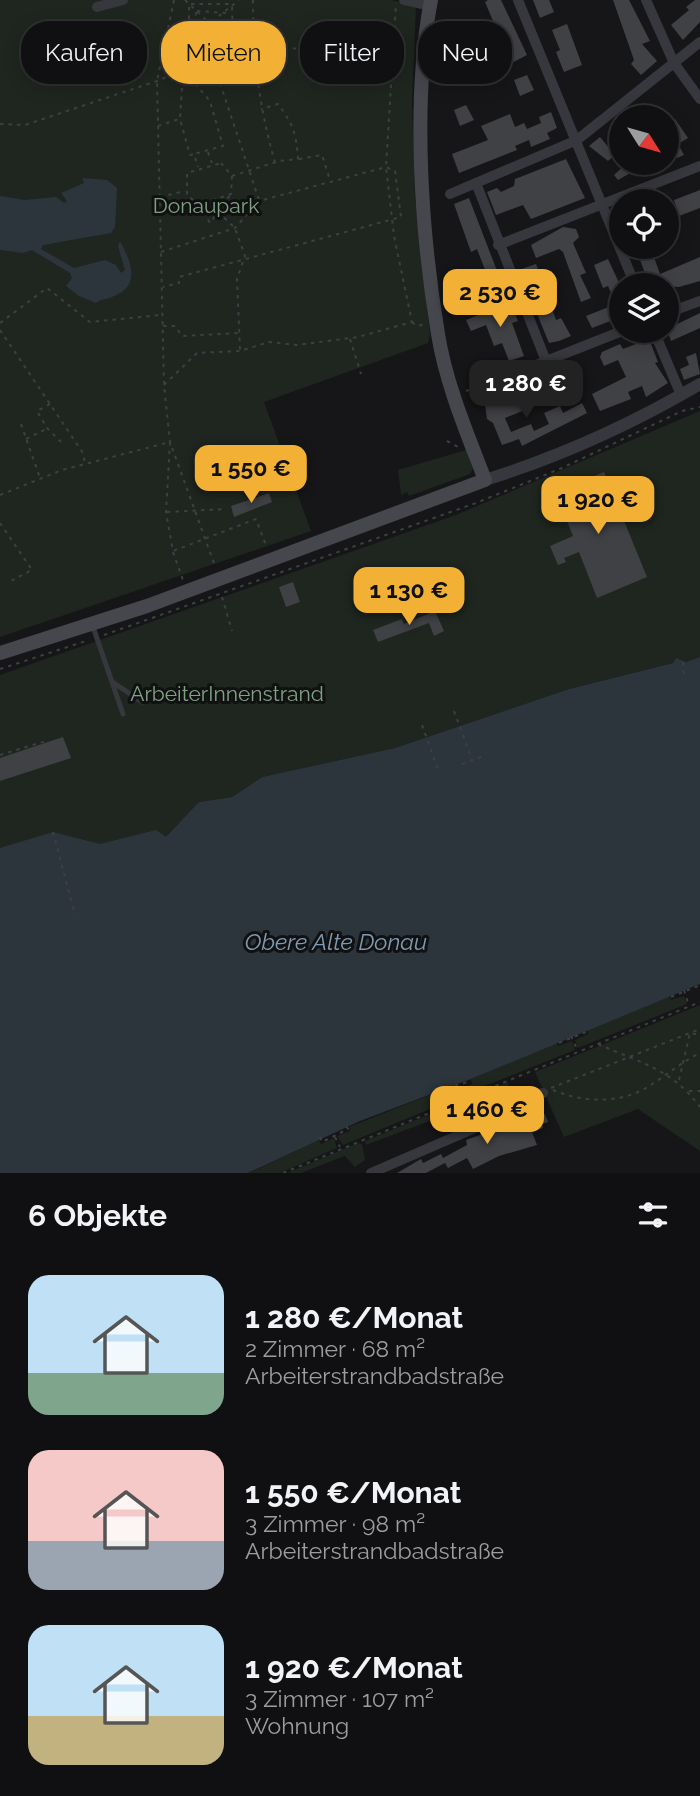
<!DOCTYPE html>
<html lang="de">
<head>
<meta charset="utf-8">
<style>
  body { margin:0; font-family:Raleway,sans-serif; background:#19191b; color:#f1f3f6; height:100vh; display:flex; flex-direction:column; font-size:26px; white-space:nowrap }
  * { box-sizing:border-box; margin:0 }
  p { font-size:23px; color:#9c9d9f }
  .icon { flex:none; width:38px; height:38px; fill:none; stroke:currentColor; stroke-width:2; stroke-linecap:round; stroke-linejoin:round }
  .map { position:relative; height:1173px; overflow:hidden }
  .panel { display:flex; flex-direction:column; background:#101012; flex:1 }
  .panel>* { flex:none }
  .guide { position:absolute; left:21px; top:21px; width:658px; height:63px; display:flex; gap:14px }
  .needle { width:46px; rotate:127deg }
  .tools { position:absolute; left:609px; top:105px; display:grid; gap:14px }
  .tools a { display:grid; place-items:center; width:70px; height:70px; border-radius:50%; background:#101012; box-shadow:0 4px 18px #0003,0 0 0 2px #303032; font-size:35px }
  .price { position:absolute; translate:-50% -60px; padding:0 16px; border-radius:14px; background:#f2b134; color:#111; font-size:23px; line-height:46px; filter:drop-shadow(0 2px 4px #0008) }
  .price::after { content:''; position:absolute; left:50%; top:42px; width:21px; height:16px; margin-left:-10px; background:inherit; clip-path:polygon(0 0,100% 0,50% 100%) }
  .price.current { background:#222; color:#fff }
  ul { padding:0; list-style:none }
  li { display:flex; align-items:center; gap:21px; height:175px; padding:0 28px }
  li span { display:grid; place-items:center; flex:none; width:196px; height:140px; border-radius:21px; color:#555 }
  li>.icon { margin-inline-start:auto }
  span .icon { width:84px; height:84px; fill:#fffc; stroke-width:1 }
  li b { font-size:30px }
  h2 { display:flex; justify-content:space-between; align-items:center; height:84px; padding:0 28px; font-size:30px }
  .chip { padding:0 24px; border-radius:28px; background:#101012; box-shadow:0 4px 18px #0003,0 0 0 2px #303032; font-size:24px; line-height:63px }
  .chip.current { background:#f2b134; color:#111 }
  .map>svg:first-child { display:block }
  .green { fill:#1e261f }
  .water { fill:#2c353c }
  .building { fill:#404145 }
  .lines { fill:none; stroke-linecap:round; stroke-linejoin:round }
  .path { stroke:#3d3f44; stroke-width:2; stroke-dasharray:3.5 5; stroke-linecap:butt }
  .service { stroke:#37383d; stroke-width:5 }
  .minor { stroke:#37383d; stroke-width:10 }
  .tertiary { stroke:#37383d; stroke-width:12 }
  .secondary { stroke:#45474d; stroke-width:14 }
  .labels { text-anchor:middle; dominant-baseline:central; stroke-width:6; stroke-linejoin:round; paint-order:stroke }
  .park-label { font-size:21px; fill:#7fa381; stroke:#111113 }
  .water-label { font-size:23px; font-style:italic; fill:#7f9bb3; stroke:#111113 }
</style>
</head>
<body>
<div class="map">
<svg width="700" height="1173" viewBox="0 0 700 1173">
  <rect width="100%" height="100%" fill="#161618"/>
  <!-- green -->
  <g class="green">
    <path d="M0,0H390L416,5L412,105L415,198L430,334L428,343L264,402L311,531L0,637Z"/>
    <path d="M700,411V657L686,662L676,659L673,663L569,689L395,748L262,777L232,797L199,802L0,1067V675L456,515Z"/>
    <path d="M466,450L473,469L470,474L409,496L407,492L401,495L398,470Z"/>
    <path d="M669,996L671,1000L684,996L687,1004L578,1048L575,1040L588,1034L587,1030Z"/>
    <path d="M700,1005V1151L638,1109L564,1137L535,1072Z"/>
    <path d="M572,1041L575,1050L462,1095L460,1089L472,1084L471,1079L556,1042L558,1046Z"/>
    <path d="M508,1082L509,1091L366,1145L365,1141Z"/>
    <path d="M456,1090L459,1097L343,1145L337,1136L350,1131L349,1127L437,1092L438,1096Z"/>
    <path d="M334,1138L337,1148L280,1173H249L319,1140L321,1144Z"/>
    <path d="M358,1143L362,1144L365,1160L355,1167L345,1156L301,1173H287Z"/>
  </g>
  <!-- water -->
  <g class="water">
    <path d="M82,178L107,180L117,188L115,227L111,233L43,245L41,249L74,268L105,260L116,265L121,273L125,270L118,246L120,241C131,262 142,286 112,297C106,300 102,298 96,303L79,296L66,286L72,278L70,273L32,250L23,253L0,250V196L25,200L56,197L64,203L67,201L61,193L84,183Z"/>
    <path d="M700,657V984L471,1079L360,1121L248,1173H0V848L53,832L100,844L156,830L166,837L199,802L232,797L262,777L395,748L569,689L673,663L676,658L686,662Z"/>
  </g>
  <!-- building -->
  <g class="building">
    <path d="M488,0H501L527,55L478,80L477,76L460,84L455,72L515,49H509L500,28L487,34L483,26L493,21L485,2Z"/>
    <path d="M533,0H549L554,12L540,18Z"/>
    <path d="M613,0H629L650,41L642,44L657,61L641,75L631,64L634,60Z"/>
    <path d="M695,0H700V22L683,40L671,25L689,10L686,7Z"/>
    <path d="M567,24L582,65L564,72L556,52L560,50L552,30Z"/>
    <path d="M457,28H470L469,38H480V49L457,50Z"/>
    <path d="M527,75L534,90L520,96L514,80Z"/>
    <path d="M466,105L474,120L460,126L454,110Z"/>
    <path d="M551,112L557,128L547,133L550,139L531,147L529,140L515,146L517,150L459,173L452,154L488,140L481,126L510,114L515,127L524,123L527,129L541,123L539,117Z"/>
    <path d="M675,119L688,138L678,144L684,155L677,158L667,139V125Z"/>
    <path d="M600,137L615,155L608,161L589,146Z"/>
    <path d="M566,159L585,198L531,219L523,205L496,215L487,192L497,188L501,192L514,186L515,179Z"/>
    <path d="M627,163H653L642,171L639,168L618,180L614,175Z"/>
    <path d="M700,190V208L679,216L674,200Z"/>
    <path d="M469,198L499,276L489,280L477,249L471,252L454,204Z"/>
    <path d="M563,227L576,229L579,237L573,243L586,273L580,275L591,298L581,302L563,252L559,249L536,258L531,245Z"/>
    <path d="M651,249L660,274L700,257V281L679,287L642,285V281L647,279L638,254Z"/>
    <path d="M608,259L621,287V317L592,328L586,316L616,304L608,286L603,288L594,265Z"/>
    <path d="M536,264L556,320L561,318L571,336L559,341L549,343L519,270Z"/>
    <path d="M510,302L518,321L512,323L524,356L509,361L502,343L494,346L486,325L471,331L466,320Z"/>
    <path d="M700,313V328L671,341L667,329Z"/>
    <path d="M646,331L658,362L655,363L668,383L646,397L642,386L628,392L631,399L600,411L592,394L626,377L618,360L604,366L600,357L602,352L620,344L623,349L636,344L634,333Z"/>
    <path d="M696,353L700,374L684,380L680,369L689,365L686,357Z"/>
    <path d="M520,393L525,410L505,418L511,432L531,424L534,431L549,424L544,413L560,406L563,413L582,403L587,413L522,446L519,439L502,445L493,423L487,419L485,405Z"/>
    <path d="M604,472L647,577L597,598L579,552L564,558L566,562L558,565L550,546L573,536L555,492Z"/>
    <path d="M269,493L272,502L234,517L231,506Z"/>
    <path d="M293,582L300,602L286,607L279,587Z"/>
    <path d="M435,611L444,631L434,636L429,623L378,642L373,630L402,619L404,624Z"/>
    <path d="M63,737L71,758L0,781V758Z"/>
    <path d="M537,1114L539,1117L545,1114L548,1122L542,1124L543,1128L532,1132L537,1145L499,1156L473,1169L467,1158L448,1168L445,1163L426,1173H397L421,1159L423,1163L441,1154L443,1158L467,1145L466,1140Z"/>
  </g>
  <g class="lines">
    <!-- path -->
    <g class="path">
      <path d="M174,0L157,81L164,385L170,442L215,566"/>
      <path d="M185,0L205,19L214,20L239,0"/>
      <path d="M253,0C253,60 259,105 275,163"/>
      <path d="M191,4H230"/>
      <path d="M232,7L233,36"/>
      <path d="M197,11L225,13V35"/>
      <path d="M205,21V31L252,47"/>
      <path d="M214,32V21"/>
      <path d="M195,41L196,12"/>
      <path d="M197,44L221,36"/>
      <path d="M189,53V5"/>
      <path d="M189,53L233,39"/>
      <path d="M212,59L259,200"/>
      <path d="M177,71L204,32"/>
      <path d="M183,71L180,119L190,155L194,154L198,167"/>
      <path d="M184,71L210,101L223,146L194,154"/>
      <path d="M0,124L25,125L157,81L212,58L253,47L392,52"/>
      <path d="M158,126L179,119"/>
      <path d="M208,152L212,163"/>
      <path d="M299,159L322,155L330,180"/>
      <path d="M221,163L232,176L231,194L199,205L187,195V173Z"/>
      <path d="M232,176L279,161L298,159C296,133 294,126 278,104L261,109"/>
      <path d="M160,197L185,191"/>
      <path d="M199,205L210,223L230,195"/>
      <path d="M218,212L235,228L245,256L237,279L240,350"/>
      <path d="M161,252L235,228L259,201L386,167L395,171L401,217L179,277V283L163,287"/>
      <path d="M412,322L417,326L425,324"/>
      <path d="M0,323L47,288L90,322L161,315"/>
      <path d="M163,326H175L182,336L239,333"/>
      <path d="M0,330L83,453L85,464"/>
      <path d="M350,339L361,374"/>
      <path d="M164,385L197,353L240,351L269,342L297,345L358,337L412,322L394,236L386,167L396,4"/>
      <path d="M466,391L490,383"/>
      <path d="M50,404L37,411L47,428L61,442"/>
      <path d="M21,424L40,478"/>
      <path d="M26,439L46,429"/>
      <path d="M447,441L458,447"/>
      <path d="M0,495L62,470L170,442L166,512L173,551L256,519L267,548"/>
      <path d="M167,512L226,509"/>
      <path d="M0,523L32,570L7,583"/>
      <path d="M173,552L183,580"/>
      <path d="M222,597L232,631"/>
      <path d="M104,635L476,503L562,468L682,411L700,407"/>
      <path d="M683,662L684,677"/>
      <path d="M0,669L89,640"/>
      <path d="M454,711L472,760"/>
      <path d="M422,725L439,772"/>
      <path d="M0,755L46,741"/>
      <path d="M462,764L483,756"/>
      <path d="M53,832L75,915"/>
      <path d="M684,990L689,1006"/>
      <path d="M671,997L698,986"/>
      <path d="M571,1036L578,1051"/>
      <path d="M559,1043L586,1032"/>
      <path d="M598,1044C640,1063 671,1068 700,1107"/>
      <path d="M679,1080L690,1033L700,1035"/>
      <path d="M456,1084L461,1096"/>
      <path d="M551,1088L700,1029"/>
      <path d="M553,1090C581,1102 617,1104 644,1089C664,1078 679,1063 700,1053"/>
      <path d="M689,1091H700"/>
      <path d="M439,1092L470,1081"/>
      <path d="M320,1137L322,1142L348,1129L346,1126"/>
      <path d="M335,1137L340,1147"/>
      <path d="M283,1173L700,1002"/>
    </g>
    <!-- service -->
    <g class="service">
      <path d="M92,624L123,714"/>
      <path d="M114,683L142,702"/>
    </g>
    <!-- minor -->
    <g class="minor">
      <path d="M404,0L430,6"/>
      <path d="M518,0L635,285"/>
      <path d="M646,0L674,63L700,99"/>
      <path d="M97,7L123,0"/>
      <path d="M476,183L546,361"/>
      <path d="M450,194L577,140L700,42"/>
      <path d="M498,245L700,166"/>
      <path d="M667,313L700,301"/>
      <path d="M654,331L681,395"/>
      <path d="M498,380L622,331"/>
      <path d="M371,1173L475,1128L487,1116L543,1093"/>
    </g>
    <!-- tertiary -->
    <path class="tertiary" d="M485,480C559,457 632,424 700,384"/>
    <!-- secondary -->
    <path class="secondary" d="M0,653L147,606L485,480C467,433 446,384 438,334C421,231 412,102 431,0"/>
  </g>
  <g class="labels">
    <!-- park labels -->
    <g class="park-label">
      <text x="206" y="205">Donaupark</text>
      <text x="227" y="693">ArbeiterInnenstrand</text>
    </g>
    <!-- water labels -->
    <g class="water-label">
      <text x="336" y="941">Obere Alte Donau</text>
    </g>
  </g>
</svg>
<div class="tools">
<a><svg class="needle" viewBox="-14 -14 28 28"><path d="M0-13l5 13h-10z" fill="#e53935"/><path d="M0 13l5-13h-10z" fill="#9c9d9f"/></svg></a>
<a><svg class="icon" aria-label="locate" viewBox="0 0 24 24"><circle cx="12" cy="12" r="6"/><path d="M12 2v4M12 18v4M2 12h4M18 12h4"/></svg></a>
<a><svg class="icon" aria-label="layers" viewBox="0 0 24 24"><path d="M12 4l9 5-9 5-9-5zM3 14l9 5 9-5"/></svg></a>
</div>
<b class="price" style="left:500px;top:329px">2 530 €</b>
<b class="price current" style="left:526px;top:420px">1 280 €</b>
<b class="price" style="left:251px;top:505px">1 550 €</b>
<b class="price" style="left:598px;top:536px">1 920 €</b>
<b class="price" style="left:409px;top:627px">1 130 €</b>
<b class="price" style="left:487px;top:1146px">1 460 €</b>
<div class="guide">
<a class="chip">Kaufen</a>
<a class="chip current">Mieten</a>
<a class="chip">Filter</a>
<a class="chip">Neu</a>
</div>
</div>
<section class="panel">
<h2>6 Objekte<svg class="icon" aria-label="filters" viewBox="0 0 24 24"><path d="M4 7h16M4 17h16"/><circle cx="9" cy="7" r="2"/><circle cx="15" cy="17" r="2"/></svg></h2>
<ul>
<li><span style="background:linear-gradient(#bfe0f5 70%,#7fa58c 0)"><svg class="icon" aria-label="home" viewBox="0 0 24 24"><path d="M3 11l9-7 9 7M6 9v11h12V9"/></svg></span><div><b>1 280 €/Monat</b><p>2 Zimmer · 68 m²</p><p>Arbeiterstrandbadstraße</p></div></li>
<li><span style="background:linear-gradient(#f6c9c9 65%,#9aa5b1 0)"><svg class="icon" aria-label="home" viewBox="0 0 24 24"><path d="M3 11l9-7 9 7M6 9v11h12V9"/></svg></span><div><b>1 550 €/Monat</b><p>3 Zimmer · 98 m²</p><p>Arbeiterstrandbadstraße</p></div></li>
<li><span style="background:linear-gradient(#bfe0f5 65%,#c2b280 0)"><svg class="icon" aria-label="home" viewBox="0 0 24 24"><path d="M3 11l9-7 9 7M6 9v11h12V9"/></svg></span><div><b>1 920 €/Monat</b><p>3 Zimmer · 107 m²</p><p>Wohnung</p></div></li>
</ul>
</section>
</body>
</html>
